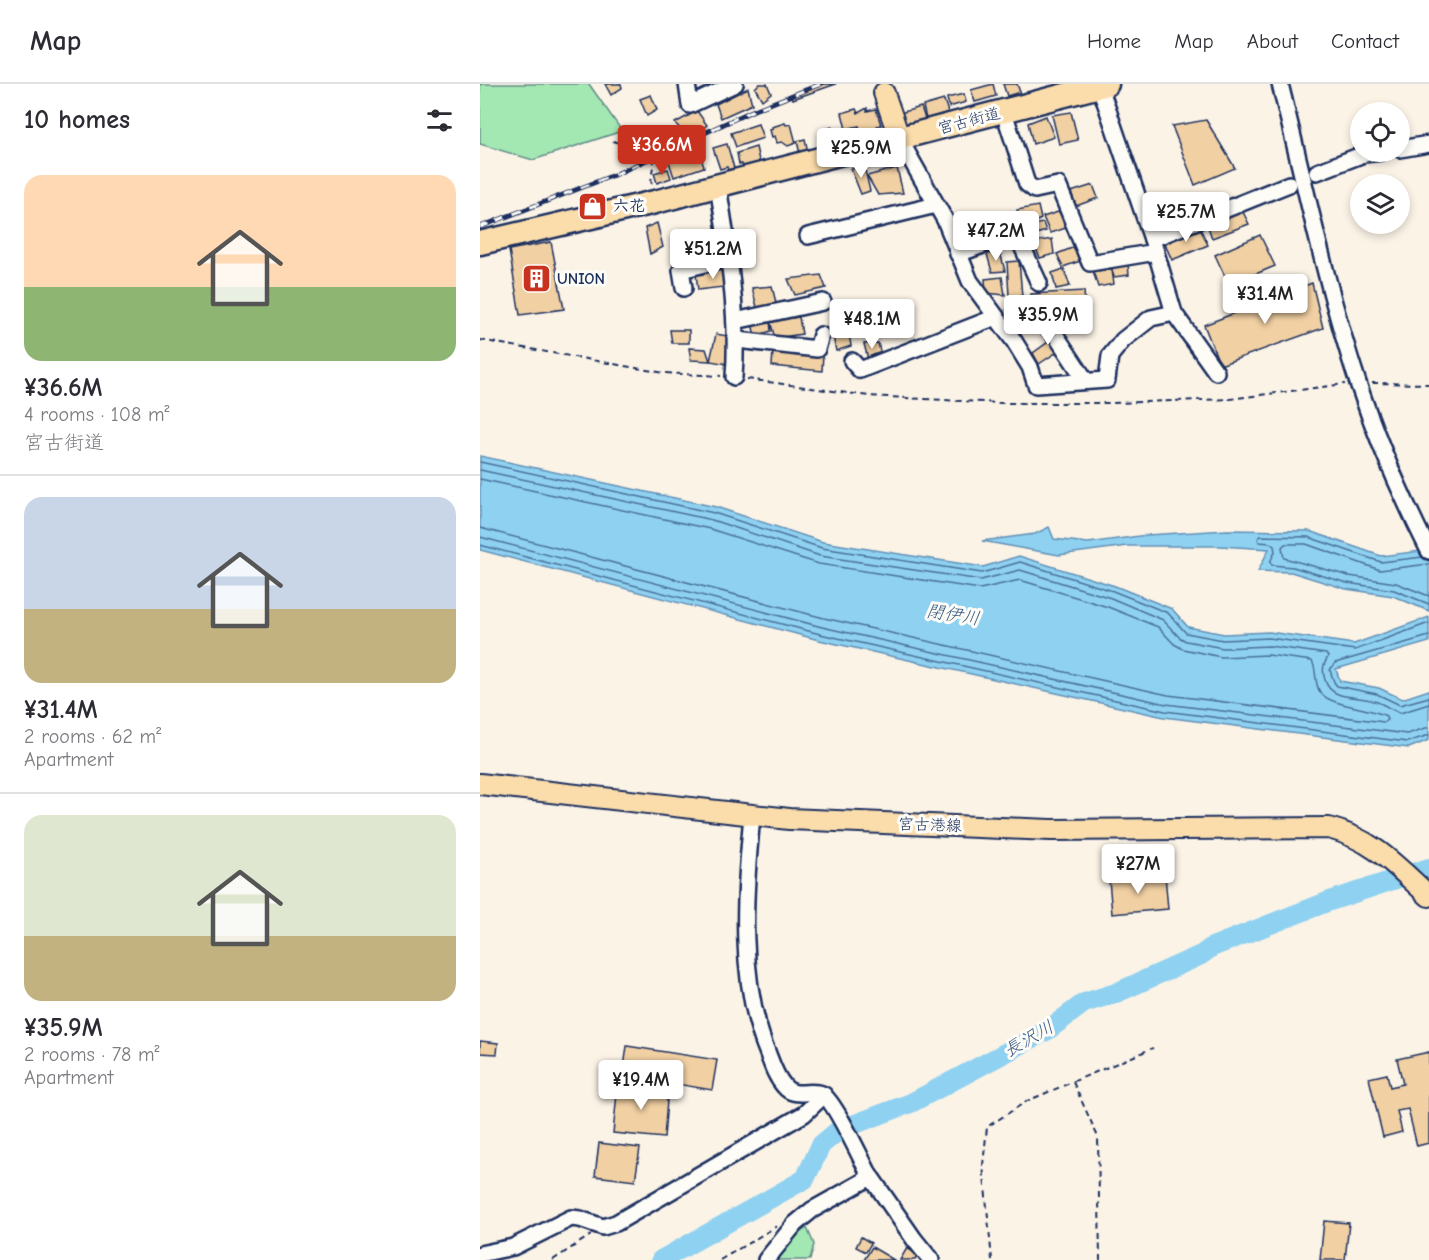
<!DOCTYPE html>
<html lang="en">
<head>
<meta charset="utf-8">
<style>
  body { margin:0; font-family:"Comic Neue","Klee One",sans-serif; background:#f2f2f3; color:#2b2b33; height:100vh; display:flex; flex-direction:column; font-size:22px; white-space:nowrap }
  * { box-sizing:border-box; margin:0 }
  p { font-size:20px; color:#7c7c81 }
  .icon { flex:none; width:33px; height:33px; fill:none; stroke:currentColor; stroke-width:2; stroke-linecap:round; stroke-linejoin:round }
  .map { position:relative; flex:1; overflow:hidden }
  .sheet { display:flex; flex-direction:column; background:#fff; width:480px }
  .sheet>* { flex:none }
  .buttons { position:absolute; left:870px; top:18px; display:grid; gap:12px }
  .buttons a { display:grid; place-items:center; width:60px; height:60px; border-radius:50%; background:#fff; box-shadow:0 3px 9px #0003; font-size:30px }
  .price { position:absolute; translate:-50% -51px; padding:0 14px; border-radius:6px; background:#fff; color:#222; font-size:20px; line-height:39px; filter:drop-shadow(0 2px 3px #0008) }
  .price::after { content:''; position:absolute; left:50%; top:36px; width:18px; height:14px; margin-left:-9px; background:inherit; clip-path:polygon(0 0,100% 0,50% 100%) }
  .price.selected { background:#c8321e; color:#fff }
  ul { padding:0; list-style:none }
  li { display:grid; align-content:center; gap:12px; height:318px; padding:0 24px }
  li+li { border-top:2px solid #e1e1e2 }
  li span { display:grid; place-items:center; height:186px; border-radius:18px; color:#555 }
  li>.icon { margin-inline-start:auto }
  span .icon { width:108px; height:108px; fill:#fffc; stroke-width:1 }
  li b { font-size:26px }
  h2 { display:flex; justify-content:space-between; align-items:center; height:72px; padding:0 24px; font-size:26px }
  header { display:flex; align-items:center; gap:36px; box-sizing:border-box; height:84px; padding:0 30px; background:#fff; border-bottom:2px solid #e1e1e2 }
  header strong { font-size:28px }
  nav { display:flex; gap:33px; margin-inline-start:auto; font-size:21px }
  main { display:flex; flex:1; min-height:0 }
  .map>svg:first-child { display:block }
  .green { fill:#a3e7b2; stroke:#5f8b88; stroke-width:1.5 }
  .water { fill:#8fd1f1; stroke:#6190b6; stroke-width:1.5 }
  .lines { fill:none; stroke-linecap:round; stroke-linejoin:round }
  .shore { stroke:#497099; stroke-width:1.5 }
  .river { stroke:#8fd1f1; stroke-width:20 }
  .building { fill:#f1d0a3; stroke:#1b2f5e; stroke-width:1.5 }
  .minor-casing { stroke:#1b2f5e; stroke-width:20 }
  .major-casing { stroke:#1b2f5e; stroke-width:24 }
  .highway-casing { stroke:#1b2f5e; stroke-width:27 }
  .path { stroke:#1b2f5e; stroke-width:2; stroke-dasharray:6 4.5; stroke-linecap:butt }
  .minor { stroke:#fdfcf7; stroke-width:15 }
  .major { stroke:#fbddab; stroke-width:20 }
  .highway { stroke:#fbddab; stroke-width:22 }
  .rail-casing { stroke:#1b2f5e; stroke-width:5 }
  .rail { stroke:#fdfcf7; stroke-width:3; stroke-dasharray:9; stroke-linecap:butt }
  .labels { text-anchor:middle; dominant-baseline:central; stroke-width:6; stroke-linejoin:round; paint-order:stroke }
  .street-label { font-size:16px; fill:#1b2f5e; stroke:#fdfcf7 }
  .poi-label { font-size:16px; font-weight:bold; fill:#1b2f5e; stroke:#fdfcf7; text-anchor:start }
  .water-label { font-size:18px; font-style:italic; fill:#385883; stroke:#fdfcf7 }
</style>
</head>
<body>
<header>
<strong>Map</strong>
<nav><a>Home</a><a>Map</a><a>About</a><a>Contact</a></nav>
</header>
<main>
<section class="sheet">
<h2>10 homes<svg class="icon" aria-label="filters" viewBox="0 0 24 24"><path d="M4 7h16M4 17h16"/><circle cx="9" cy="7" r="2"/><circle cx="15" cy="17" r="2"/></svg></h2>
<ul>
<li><span style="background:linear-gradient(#ffd9b3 60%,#8fb573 0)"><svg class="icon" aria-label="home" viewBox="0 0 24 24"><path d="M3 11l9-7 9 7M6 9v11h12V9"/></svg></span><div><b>¥36.6M</b><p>4 rooms · 108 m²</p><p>宮古街道</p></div></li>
<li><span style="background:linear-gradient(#c9d6e8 60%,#c2b280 0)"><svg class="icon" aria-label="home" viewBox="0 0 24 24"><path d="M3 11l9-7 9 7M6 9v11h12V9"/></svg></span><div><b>¥31.4M</b><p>2 rooms · 62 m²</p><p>Apartment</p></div></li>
<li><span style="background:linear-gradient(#dfe7d0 65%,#c2b280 0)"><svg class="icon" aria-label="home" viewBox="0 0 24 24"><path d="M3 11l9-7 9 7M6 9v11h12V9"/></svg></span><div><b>¥35.9M</b><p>2 rooms · 78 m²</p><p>Apartment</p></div></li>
</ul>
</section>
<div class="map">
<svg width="949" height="1176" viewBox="0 0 949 1176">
  <rect width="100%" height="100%" fill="#fbf3e6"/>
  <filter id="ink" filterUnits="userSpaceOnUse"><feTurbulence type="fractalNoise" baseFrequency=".0167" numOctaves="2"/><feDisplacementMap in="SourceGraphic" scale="12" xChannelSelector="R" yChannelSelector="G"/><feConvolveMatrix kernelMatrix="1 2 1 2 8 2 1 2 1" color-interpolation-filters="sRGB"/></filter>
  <g filter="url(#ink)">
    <!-- green -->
    <g class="green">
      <path d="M0,0H109L142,47L53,76L0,60Z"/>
      <path d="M327,1144L334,1160L330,1176H279Z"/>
    </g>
    <!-- water -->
    <g class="water">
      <path d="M0,372L236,423L343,458L503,483L539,472L635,502L692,525L708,543L744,550L789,548L874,560L949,533V558L856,585L860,597L899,604L922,615L949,606V656L929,664L684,633L339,556L0,466Z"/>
      <path d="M569,443L574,455L608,459L667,451L747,446L829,447L901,472L949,466V527L913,512L866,505L811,488L778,487L789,465L740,462H647L579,471L502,457L555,450Z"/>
    </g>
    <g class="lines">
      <!-- shore -->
      <g class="shore">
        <path d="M0,378L234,429L342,464L502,489L540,478L633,507L688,529L706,549L743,556L789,554L875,566L949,539"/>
        <path d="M0,386L232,436L340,472L501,496L540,486L631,514L683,536L699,553L706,557L743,564L789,562L846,570L848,573C843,581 842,586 845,596C851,617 877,611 894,617C903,619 911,626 920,629L949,620"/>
        <path d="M0,395L230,445L339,480L500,505L540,496L628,523L678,543L694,560L703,565L741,573L788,571L832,577C837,586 834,599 840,608C849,622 888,623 906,632L907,636L904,638L688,611L344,534L0,444"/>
        <path d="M0,453L342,543L686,620L927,650L949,643"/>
        <path d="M0,461L340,550L685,627L927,658L949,651"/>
        <path d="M943,473L901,478L828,453L780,452L778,455L779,458L790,459L794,462L795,468L790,478L792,481L813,483L867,499L914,506L949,520"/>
        <path d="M949,480L900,486L826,460H805L802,463L804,474L869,492L916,499L949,512"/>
        <path d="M949,552L855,579L850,586L854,598L857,602L897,610L920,621L949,613"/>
      </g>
      <!-- river -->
      <path class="river" d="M181,1176L325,1095L341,1061L359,1046L431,1019L568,946L604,919L636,909L721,871L732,863L847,818L949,784"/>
    </g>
    <!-- building -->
    <g class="building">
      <path d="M125,0H141L142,4L131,11Z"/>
      <path d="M279,0H287L291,9L282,16L275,4Z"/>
      <path d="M342,0H356L313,15L311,10Z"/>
      <path d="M513,0L516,12L495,18L491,6Z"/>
      <path d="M523,0H537L540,8L527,12Z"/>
      <path d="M268,4L272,20L241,34L236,20Z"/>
      <path d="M484,10L486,18L469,23L467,14Z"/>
      <path d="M171,11L177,26L167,32L160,15Z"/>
      <path d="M464,16L468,28L446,35L443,22Z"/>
      <path d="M441,23L445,35L424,42L420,29Z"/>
      <path d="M387,24V27L396,25L401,41L397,42L400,51L382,55L379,42L366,45L362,29L376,25L378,29Z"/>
      <path d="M217,27L227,41L209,55L195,39Z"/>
      <path d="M591,28L598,56L579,60L572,31Z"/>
      <path d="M566,32L574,53L553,60L548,39Z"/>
      <path d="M726,36L755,84L715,101L692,42Z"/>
      <path d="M305,39L306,41L311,40L316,59L308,62L302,58L297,59L295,52L292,53L290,46L293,45L292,43Z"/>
      <path d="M278,40L283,54L256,63L251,49Z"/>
      <path d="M352,43L357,60L346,64L341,47Z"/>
      <path d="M325,55L328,68L320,70L317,57Z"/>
      <path d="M247,60L254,84L248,86L247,83L240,85L233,64Z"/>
      <path d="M276,63L280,81L264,84L262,80H259L257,69Z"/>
      <path d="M218,65L224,83L194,93L188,75Z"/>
      <path d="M384,82L390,107L381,110L371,85Z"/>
      <path d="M417,84L423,109L398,111L387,92Z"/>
      <path d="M188,85L191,94L177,99L174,89Z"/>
      <path d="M613,101L618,114L596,122L591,108Z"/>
      <path d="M558,122L561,135L542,144L537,126Z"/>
      <path d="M581,127L586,144L570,149L563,133Z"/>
      <path d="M763,128L769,140L732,154L727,140Z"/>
      <path d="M532,131L535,145L514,154L510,138Z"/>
      <path d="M177,139L183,163L170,170L165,144Z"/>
      <path d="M563,139L566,147L556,150L550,156L547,142Z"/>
      <path d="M507,140L510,155L486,160L481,144Z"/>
      <path d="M719,142L728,161L692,176L684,158Z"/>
      <path d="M780,151L795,182L749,201L735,171Z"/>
      <path d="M572,155L574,170L560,174L553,158Z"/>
      <path d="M71,158L84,225L40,231L29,166Z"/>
      <path d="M597,162L603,176L583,183L577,170Z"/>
      <path d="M520,168L525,187L512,188L507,170Z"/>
      <path d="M539,177L542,212H529L527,178Z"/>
      <path d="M648,180L649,191L634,193L630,181Z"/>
      <path d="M584,185L590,202L576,205L572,189Z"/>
      <path d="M244,186L252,202L218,206L216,190Z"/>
      <path d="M632,186L634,200L618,203L613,187Z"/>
      <path d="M341,191L346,204L315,211L308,195Z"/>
      <path d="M522,193L525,211L506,209L505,195Z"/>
      <path d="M832,199L843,244L740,281L724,241Z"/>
      <path d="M292,202L296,219L278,227L272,204Z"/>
      <path d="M604,207L605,222L599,223L597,245H578L580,226L552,225L551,210Z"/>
      <path d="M541,219L550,231L539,240L526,226Z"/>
      <path d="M319,233L322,250L295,254L290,237Z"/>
      <path d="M290,237L291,247L275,252L272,239Z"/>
      <path d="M567,242L583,264L559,280L553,269L568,258L560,248Z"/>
      <path d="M190,246H209V259H192Z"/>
      <path d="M369,249L371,262L356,267L353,252Z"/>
      <path d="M236,250L253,253L248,280L230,277Z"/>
      <path d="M398,259L401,271L388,275L384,260Z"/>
      <path d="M209,264L226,265L230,277L211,276Z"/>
      <path d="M293,266L343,270L342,287L292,282Z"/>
      <path d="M685,791L688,825L632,830L629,796Z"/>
      <path d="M0,957L18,959L17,970L0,969Z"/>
      <path d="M147,962L237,976L232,1006L143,991Z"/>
      <path d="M949,968V1059L937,1062L928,1025L917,1027L922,1048L903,1053L889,994L907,990L910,1003L923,1000L917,975Z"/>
      <path d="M138,1000L188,1004L184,1054L133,1049Z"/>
      <path d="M119,1059L160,1064L155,1097L115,1092Z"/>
      <path d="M844,1137L869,1139L865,1176H840Z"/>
      <path d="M381,1153L391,1159L386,1168L376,1163Z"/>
      <path d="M392,1163L414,1176H384Z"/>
      <path d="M427,1164L438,1171L435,1176H420Z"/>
    </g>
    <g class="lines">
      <defs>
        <g id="minor">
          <path d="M207,0L210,21L255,0"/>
          <path d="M800,0C825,100 846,202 878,299C897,356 922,413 949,467"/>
          <path d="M620,3L672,155L694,229L736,288"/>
          <path d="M524,28L547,100L555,106L578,101L610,179L676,168"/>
          <path d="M420,56L465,136L490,197L534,257L550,283L556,301L627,296L630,272L643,256L671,234L694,229"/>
          <path d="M920,65L949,60"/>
          <path d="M837,88L884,70L901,68"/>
          <path d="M238,102C248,165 259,229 254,293"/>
          <path d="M328,152L456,121"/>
          <path d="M672,155L809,100"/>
          <path d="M478,170L536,149L559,199"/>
          <path d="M204,204L201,186L249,174"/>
          <path d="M255,237L343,218"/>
          <path d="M567,238L606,297"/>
          <path d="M257,256L337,265L341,251"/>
          <path d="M372,277L380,286L516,233"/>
          <path d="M272,731C265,810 257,895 288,970C292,981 296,993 304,1002C314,1015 329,1005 342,1010C353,1015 381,1074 388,1088"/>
          <path d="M0,1170L33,1163L91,1134L100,1135L123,1143L136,1139L324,1030L344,1011"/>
          <path d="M286,1176L315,1140L332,1126L391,1093L434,1155L451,1176"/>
        </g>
        <g id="major">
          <path d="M404,9L420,56"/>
          <path d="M0,700L309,735L571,746L849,744C894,756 916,782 949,812"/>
        </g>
        <path id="highway" d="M0,159L175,118L627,0"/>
      </defs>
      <!-- minor casing -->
      <use href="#minor" class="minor-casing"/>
      <!-- major casing -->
      <use href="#major" class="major-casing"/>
      <!-- highway casing -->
      <use href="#highway" class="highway-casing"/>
      <!-- path -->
      <g class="path">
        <path d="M133,57L148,62L171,60C179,79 169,83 172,104"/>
        <path d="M0,256L184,289L241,292"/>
        <path d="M267,295L389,312L520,319H633L750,315L865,300"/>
        <path d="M892,299L949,300"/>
        <path d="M593,998L618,1053L620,1176"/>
        <path d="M73,1176L111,1151"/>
        <path d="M240,1176L297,1142"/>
        <path d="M512,1176L503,1081L507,1043L547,1017L673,964"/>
      </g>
      <!-- minor -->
      <use href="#minor" class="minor"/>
      <!-- major -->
      <use href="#major" class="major"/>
      <!-- highway -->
      <use href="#highway" class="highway"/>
      <defs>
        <path id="rail" d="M0,143L134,91L274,26L341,0"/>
      </defs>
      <!-- rail casing -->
      <use href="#rail" class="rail-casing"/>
      <!-- rail -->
      <use href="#rail" class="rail"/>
    </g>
  </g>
  <!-- icons -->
  <defs>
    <symbol id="shop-square" viewBox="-11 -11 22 22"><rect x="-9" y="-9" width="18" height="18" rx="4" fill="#c8321e" stroke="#fdfcf7"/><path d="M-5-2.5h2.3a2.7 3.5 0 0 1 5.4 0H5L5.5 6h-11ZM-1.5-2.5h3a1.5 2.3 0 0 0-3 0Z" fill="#fff"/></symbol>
    <symbol id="building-square" viewBox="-11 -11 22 22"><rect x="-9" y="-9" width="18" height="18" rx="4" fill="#c8321e" stroke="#fdfcf7"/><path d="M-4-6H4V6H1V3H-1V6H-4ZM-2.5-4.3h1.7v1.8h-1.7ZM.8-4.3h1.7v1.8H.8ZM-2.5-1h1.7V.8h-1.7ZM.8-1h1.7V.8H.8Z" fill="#fff"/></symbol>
  </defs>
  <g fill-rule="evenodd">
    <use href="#shop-square" x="96" y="106" width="33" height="33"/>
    <use href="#building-square" x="40" y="178" width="33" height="33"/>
  </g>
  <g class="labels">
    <!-- street labels -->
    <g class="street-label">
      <text transform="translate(489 37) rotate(-15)">宮古街道</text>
      <text transform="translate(450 741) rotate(2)">宮古港線</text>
    </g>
    <!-- poi labels -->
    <g class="poi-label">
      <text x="133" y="122">六花</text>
      <text x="77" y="195">UNION</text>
    </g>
    <!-- water labels -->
    <g class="water-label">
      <text transform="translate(473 531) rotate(9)">閉伊川</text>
      <text transform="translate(549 955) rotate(-30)">長沢川</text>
    </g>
  </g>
</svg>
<div class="buttons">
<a><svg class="icon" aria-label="locate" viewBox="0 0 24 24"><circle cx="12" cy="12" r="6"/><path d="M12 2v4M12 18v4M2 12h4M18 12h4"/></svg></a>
<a><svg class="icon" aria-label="layers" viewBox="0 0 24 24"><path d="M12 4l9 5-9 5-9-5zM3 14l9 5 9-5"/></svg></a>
</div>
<b class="price selected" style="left:182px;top:92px">¥36.6M</b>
<b class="price" style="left:381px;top:95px">¥25.9M</b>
<b class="price" style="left:706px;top:159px">¥25.7M</b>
<b class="price" style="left:516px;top:178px">¥47.2M</b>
<b class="price" style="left:233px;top:196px">¥51.2M</b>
<b class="price" style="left:785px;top:241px">¥31.4M</b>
<b class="price" style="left:568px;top:262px">¥35.9M</b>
<b class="price" style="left:392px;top:266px">¥48.1M</b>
<b class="price" style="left:658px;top:811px">¥27M</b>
<b class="price" style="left:161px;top:1027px">¥19.4M</b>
</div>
</main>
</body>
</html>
